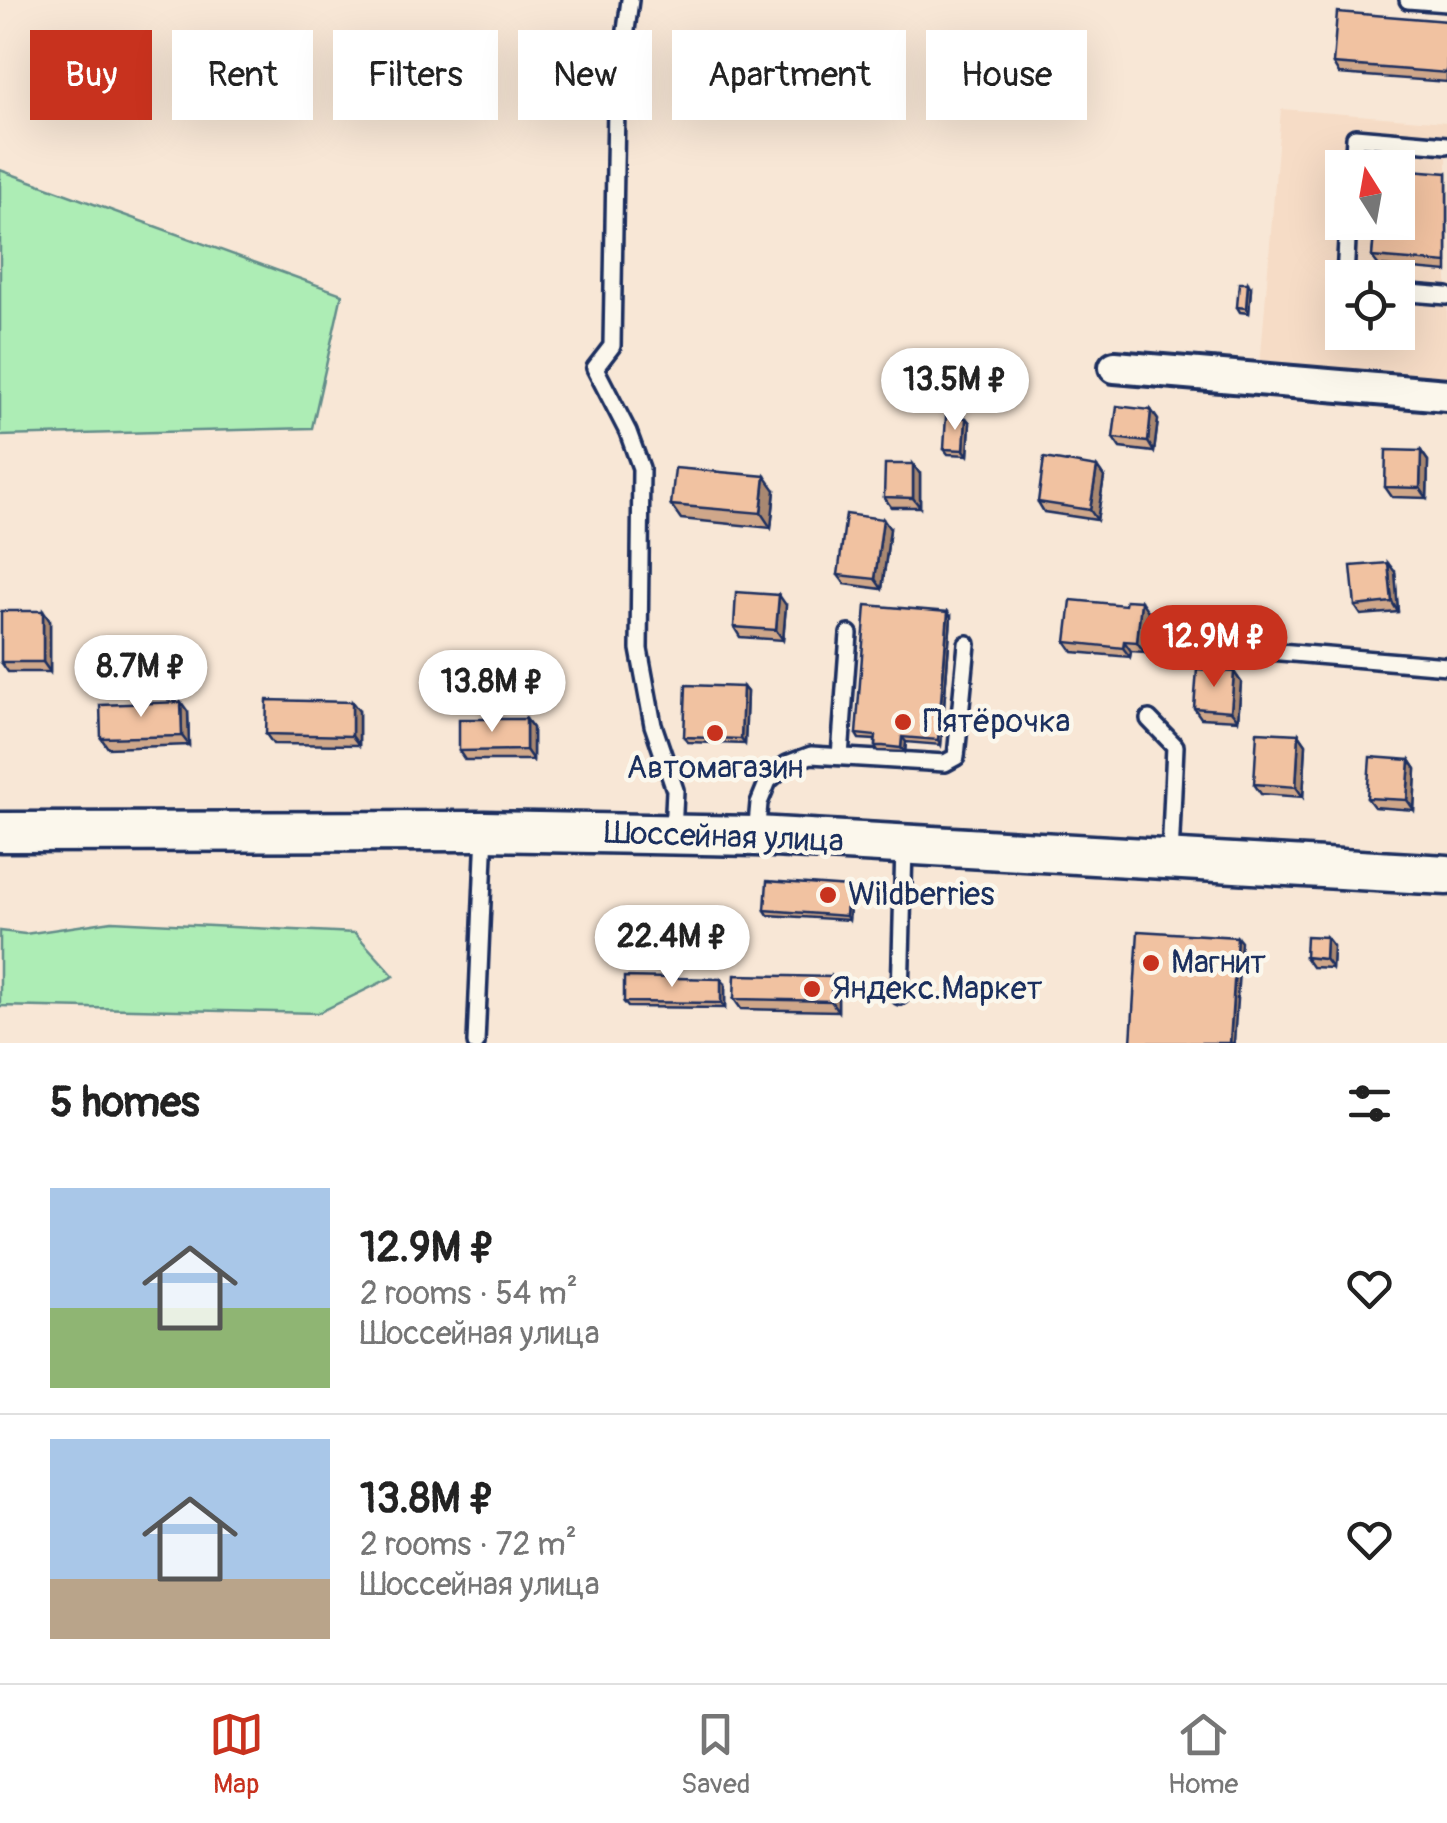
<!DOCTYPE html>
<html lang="en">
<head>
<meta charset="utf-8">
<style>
  body { margin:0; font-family:Pangolin,sans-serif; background:#f6f6f6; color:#222; height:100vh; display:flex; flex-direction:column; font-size:38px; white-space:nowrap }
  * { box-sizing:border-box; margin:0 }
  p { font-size:32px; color:#767676 }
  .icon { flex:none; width:55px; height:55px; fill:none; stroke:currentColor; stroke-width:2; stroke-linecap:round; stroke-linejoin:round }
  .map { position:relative; height:1043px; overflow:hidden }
  .sheet { display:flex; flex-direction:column; background:#fff; flex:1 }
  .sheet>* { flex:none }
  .guide { position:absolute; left:30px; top:30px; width:1388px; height:90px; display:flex; gap:20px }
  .needle { width:65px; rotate:349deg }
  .fabs { position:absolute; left:1325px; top:150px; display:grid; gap:20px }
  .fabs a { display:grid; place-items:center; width:90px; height:90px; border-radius:0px; background:#fff; box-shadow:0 10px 40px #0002; font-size:50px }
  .price { position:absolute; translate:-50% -85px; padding:0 22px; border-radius:35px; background:#fff; color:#222; font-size:32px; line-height:65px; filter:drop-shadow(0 2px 5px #0008) }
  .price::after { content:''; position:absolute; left:50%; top:60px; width:30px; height:22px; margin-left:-15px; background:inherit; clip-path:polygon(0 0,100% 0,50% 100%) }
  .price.on { background:#c8321e; color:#fff }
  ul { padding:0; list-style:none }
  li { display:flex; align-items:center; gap:30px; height:250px; padding:0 50px }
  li+li { border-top:2px solid #e0e0e0 }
  li span { display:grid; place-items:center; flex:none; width:280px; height:200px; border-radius:0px; color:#555 }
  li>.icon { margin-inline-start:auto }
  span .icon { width:120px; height:120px; fill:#fffc; stroke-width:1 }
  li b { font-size:42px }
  h2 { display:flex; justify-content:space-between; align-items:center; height:120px; padding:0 50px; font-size:42px }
  .tag { padding:0 35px; border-radius:0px; background:#fff; box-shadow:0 10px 40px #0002; font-size:35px; line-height:90px }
  .tag.on { background:#c8321e; color:#fff }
  .menu { display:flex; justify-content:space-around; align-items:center; height:140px; border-top:2px solid #e0e0e0; background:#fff; font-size:28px; color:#767676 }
  .menu a { display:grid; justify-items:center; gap:5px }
  .menu .on { color:#c8321e }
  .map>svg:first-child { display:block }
  .built { fill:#f6dcc6; fill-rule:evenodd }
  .green { fill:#adedb5; stroke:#648e8a; stroke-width:2.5 }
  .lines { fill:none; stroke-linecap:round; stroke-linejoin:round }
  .service-casing { stroke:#1b2f5e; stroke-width:22 }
  .minor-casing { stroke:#1b2f5e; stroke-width:38 }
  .tertiary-casing { stroke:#1b2f5e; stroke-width:45 }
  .service { stroke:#fbf7ec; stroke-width:15 }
  .minor { stroke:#fbf7ec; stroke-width:30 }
  .tertiary { stroke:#fbf7ec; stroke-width:38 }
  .wall { fill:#cfa78a; stroke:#1b2f5e; stroke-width:2.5 }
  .shaded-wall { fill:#a98871; stroke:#1b2f5e; stroke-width:2.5 }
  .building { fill:#f1c2a1; stroke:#1b2f5e; stroke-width:2.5 }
  .poi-dot { fill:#c8321e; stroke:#fbf7ec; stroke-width:4 }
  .labels { text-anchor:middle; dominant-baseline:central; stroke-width:9; stroke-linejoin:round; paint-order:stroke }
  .poi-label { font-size:32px; fill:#1b2f5e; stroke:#fbf7ec; text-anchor:start }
  .street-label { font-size:32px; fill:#1b2f5e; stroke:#fbf7ec }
</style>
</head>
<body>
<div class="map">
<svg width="1447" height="1043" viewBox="0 0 1447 1043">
  <rect width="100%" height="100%" fill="#f8e7d6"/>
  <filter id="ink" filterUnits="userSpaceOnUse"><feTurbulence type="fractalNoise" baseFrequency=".01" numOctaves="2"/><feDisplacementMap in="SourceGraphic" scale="20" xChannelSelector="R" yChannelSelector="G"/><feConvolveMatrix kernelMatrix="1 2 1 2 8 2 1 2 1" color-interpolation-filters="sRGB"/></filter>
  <g filter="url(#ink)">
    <!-- built -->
    <path class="built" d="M1281,109L1447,122V381L1260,367ZM1342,168H1398V222H1342ZM1342,278H1398V332H1342Z"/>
    <!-- green -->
    <g class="green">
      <path d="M0,170L342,294L312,428L0,436Z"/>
      <path d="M112,921L355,933L394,976L318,1013L0,1006V931L25,934Z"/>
    </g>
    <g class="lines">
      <defs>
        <g id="service">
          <path d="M630,0L616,106L612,346L595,368L628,432L641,468L639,649L653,725L675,790L673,834"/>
          <path d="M1408,0L1447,3"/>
          <path d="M1353,168L1355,137L1447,145"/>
          <path d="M1345,278L1348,222"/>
          <path d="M1398,292L1447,296"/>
          <path d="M1255,650L1447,666"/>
          <path d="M1149,719L1175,746L1170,858"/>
          <path d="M840,756L849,634"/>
          <path d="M756,836L759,803L768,781L787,764L811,755L945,763L956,757L967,644"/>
          <path d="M900,996L904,847"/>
          <path d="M476,1043L485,831"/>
        </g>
        <path id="minor" d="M1115,367L1447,395"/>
        <path id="tertiary" d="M0,832L485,831L756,836L1447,875"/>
      </defs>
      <!-- service casing -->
      <use href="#service" class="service-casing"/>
      <!-- minor casing -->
      <use href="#minor" class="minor-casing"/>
      <!-- tertiary casing -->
      <use href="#tertiary" class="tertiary-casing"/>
      <!-- service -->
      <use href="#service" class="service"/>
      <!-- minor -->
      <use href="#minor" class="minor"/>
      <!-- tertiary -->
      <use href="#tertiary" class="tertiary"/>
    </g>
    <!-- wall -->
    <g class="wall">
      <path d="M1447,21V82L1339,74L1333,64Z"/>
      <path d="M1447,173V272L1379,266L1372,257L1375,227L1371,226L1368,222H1398Z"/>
      <path d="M1251,288L1249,313L1240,312L1237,307Z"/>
      <path d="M1151,410L1158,420L1154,452L1120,448L1113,438Z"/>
      <path d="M966,418L970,423L968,455L948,454L944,449Z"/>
      <path d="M1421,451L1428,461L1427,498L1392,497L1385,487Z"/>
      <path d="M920,474V507H891L884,497Z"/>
      <path d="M1104,477L1097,520L1044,512L1038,502Z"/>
      <path d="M775,490L771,528L681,519L671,505Z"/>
      <path d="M890,529L882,589L845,584L838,575Z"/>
      <path d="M1395,572L1398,612L1361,615L1355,606Z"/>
      <path d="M786,605L783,640L740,637L734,627Z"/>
      <path d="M1148,611L1144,652L1131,651L1130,657L1073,652L1066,642Z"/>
      <path d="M951,617L941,745L906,742L905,752L878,751L875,746V740L859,739L856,734Z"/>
      <path d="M50,621V672H8L1,662Z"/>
      <path d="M1234,672L1241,682L1238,720L1201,718L1194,708Z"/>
      <path d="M743,687L747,692L745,744L688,742L684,737Z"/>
      <path d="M359,711V745L273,744L266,734Z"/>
      <path d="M188,712L189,745L108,748L101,738Z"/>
      <path d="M526,719L533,728V760H465L459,751Z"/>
      <path d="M1299,734L1306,744L1303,797L1261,794L1254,784Z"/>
      <path d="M1410,760L1416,769L1414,810L1374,807L1367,798Z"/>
      <path d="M851,892L849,920L768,915L765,910Z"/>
      <path d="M1326,937L1333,946L1332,968L1312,967L1305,957Z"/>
      <path d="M832,977L838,986V1011L741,1009L734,999Z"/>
      <path d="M725,984V1008L628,1007L624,1002Z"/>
    </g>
    <!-- shaded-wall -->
    <g class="shaded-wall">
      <path d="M1248,283L1251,288L1249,313L1246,308Z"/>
      <path d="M1151,410L1158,420L1154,452L1148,442Z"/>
      <path d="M966,418L970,423L968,455L964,450Z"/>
      <path d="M1421,451L1428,461L1427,498L1420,488Z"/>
      <path d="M913,464L920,474V507L913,498Z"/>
      <path d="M1097,467L1104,477L1097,520L1090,510Z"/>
      <path d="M765,476L775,490L771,528L761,513Z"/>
      <path d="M883,519L890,529L882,589L875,579Z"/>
      <path d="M1388,563L1395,572L1398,612L1392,602Z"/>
      <path d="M779,595L786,605L783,640L776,630Z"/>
      <path d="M1141,601L1148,611L1144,652L1137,642Z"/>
      <path d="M43,611L50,621V672L43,662Z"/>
      <path d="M948,612L951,617L941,745L938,740Z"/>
      <path d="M1124,641L1131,651L1130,657L1123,648Z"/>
      <path d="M1234,672L1241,682L1238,720L1231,711Z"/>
      <path d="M743,687L747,692L745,744L741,739Z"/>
      <path d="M181,702L188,712L189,745L182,736Z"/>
      <path d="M352,702L359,711V745L352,736Z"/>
      <path d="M526,719L533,728V760L526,750Z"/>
      <path d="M1299,734L1306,744L1303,797L1296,787Z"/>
      <path d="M902,737L906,742L905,752L901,748Z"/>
      <path d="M1410,760L1416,769L1414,810L1407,800Z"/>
      <path d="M848,887L851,892L849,920L846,916Z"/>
      <path d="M1237,937L1241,942L1234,1043H1230Z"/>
      <path d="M1326,937L1333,946L1332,968L1325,959Z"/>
      <path d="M832,977L838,986V1011L831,1001Z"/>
      <path d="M721,979L725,984V1008L721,1003Z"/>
    </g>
    <!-- building -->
    <g class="building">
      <path d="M1337,12L1447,21V73L1333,64Z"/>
      <path d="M1398,169L1447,173V263L1372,257L1375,222H1398Z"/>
      <path d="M1239,283H1248L1246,308L1237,307Z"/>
      <path d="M1117,406L1151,410L1148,442L1113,438Z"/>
      <path d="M946,416L966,418L964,450L944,449Z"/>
      <path d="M1386,450L1421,451L1420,488L1385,487Z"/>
      <path d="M1044,458L1097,467L1090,510L1038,502Z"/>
      <path d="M885,464H913V498L884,497Z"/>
      <path d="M675,468L765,476L761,513L671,505Z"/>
      <path d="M846,514L883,519L875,579L838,575Z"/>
      <path d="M1388,563L1392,602L1355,606L1351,566Z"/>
      <path d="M736,592L779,595L776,630L734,627Z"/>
      <path d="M1071,600L1125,605L1126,600L1141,601L1137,642L1124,641L1123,648L1066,642Z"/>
      <path d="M866,605L948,612L938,740L902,737L901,748L883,746H875L876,736L856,734Z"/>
      <rect x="1" y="611" width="42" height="51"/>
      <path d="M1197,669L1234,672L1231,711L1194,708Z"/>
      <path d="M686,685L743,687L741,739L684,737Z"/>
      <path d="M267,700L352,702V736L266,734Z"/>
      <path d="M181,702L182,736L101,738L100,705Z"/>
      <path d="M459,719H526V750L459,751Z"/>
      <path d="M1257,732L1299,734L1296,787L1254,784Z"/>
      <path d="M1370,757L1410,760L1407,800L1367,798Z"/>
      <path d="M767,881L848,887L846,916L765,910Z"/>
      <path d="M1138,931L1237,937L1230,1043H1131Z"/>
      <path d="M1306,936L1326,937L1325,959L1305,957Z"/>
      <path d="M735,975L832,977L831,1001L734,999Z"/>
      <path d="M624,977L721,979V1003L624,1002Z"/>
    </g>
  </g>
  <!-- markers -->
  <g class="poi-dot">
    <circle cx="903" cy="722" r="10"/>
    <circle cx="715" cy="733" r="10"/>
    <circle cx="828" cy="895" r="10"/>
    <circle cx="1151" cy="963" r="10"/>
    <circle cx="812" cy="989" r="10"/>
  </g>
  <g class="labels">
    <!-- poi labels -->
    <g class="poi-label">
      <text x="923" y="722">Пятёрочка</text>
      <text x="715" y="768" text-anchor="middle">Автомагазин</text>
      <text x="848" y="895">Wildberries</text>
      <text x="1171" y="963">Магнит</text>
      <text x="832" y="989">Яндекс.Маркет</text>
    </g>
    <!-- street labels -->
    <g class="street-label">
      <text transform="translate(724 837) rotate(2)">Шоссейная улица</text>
    </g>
  </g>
</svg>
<div class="fabs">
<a><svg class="needle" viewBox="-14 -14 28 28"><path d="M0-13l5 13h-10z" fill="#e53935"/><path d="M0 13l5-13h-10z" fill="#767676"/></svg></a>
<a><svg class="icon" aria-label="locate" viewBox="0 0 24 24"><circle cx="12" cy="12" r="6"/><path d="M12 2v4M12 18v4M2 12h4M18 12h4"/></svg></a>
</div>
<b class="price" style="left:955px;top:433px">13.5M ₽</b>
<b class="price on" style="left:1214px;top:690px">12.9M ₽</b>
<b class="price" style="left:141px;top:720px">8.7M ₽</b>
<b class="price" style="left:492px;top:735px">13.8M ₽</b>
<b class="price" style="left:672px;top:990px">22.4M ₽</b>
<div class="guide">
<a class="tag on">Buy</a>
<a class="tag">Rent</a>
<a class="tag">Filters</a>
<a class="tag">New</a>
<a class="tag">Apartment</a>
<a class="tag">House</a>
</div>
</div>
<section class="sheet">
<h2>5 homes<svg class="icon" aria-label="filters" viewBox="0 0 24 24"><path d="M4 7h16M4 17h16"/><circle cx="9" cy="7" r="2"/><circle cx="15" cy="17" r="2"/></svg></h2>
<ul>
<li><span style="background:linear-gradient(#a9c7e8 60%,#8fb573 0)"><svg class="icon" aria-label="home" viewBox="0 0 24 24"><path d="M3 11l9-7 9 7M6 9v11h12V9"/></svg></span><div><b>12.9M ₽</b><p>2 rooms · 54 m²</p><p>Шоссейная улица</p></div><svg class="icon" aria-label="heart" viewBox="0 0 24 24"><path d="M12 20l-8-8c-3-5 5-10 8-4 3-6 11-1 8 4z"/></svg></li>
<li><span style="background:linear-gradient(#a9c7e8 70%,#b9a48a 0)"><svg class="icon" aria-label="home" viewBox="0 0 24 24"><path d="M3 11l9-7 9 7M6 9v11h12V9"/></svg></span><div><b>13.8M ₽</b><p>2 rooms · 72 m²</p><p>Шоссейная улица</p></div><svg class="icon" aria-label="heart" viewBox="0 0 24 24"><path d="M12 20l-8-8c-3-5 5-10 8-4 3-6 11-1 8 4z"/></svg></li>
</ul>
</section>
<nav class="menu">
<a class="on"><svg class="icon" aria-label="map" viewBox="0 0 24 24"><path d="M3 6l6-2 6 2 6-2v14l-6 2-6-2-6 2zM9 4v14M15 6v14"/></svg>Map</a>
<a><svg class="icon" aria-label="saved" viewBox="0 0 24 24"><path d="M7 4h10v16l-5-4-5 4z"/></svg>Saved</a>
<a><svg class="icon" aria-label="home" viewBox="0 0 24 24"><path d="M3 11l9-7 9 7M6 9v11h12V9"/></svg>Home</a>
</nav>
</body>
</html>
